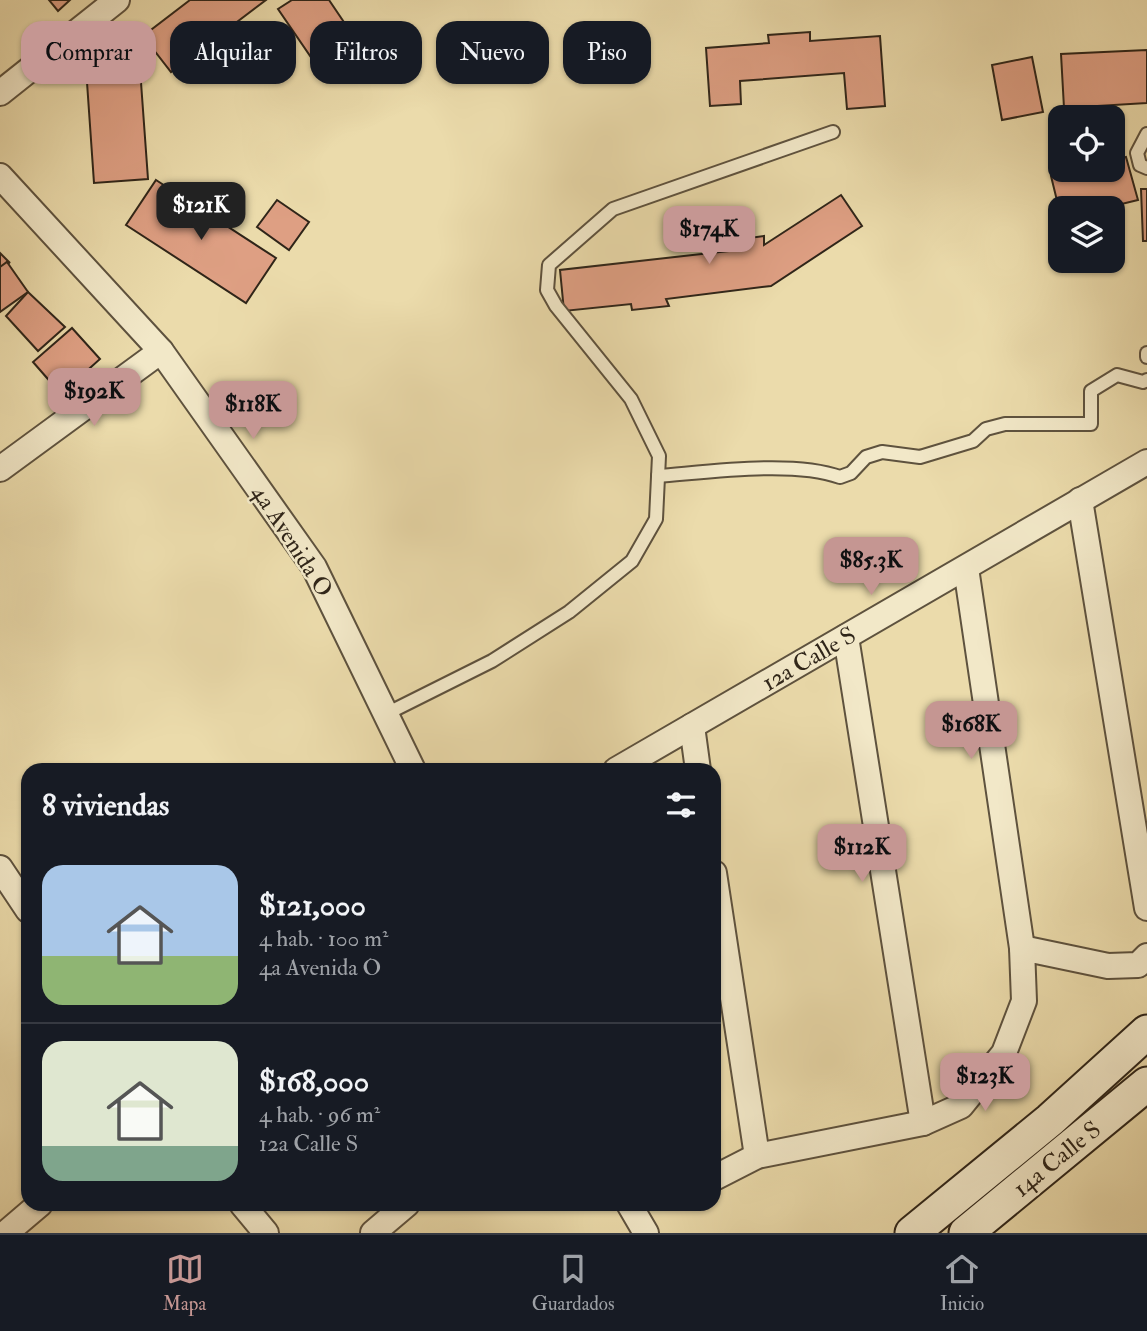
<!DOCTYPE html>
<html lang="es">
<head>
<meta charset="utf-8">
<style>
  body { margin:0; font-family:"IM FELL Double Pica",serif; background:#20242c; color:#f1f3f6; height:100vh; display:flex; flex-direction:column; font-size:26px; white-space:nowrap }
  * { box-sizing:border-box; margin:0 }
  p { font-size:23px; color:#9ea1a6 }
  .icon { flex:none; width:38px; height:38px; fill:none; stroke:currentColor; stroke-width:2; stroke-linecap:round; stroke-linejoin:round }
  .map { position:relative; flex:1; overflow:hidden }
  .drawer { position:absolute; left:21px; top:763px; width:700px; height:448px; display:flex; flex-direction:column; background:#171b24; border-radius:21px; box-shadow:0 2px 5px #0004 }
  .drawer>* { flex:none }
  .hud { position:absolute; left:21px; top:21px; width:700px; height:63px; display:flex; gap:14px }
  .buttons { position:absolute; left:1048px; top:105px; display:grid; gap:14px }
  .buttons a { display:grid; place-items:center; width:77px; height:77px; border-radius:14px; background:#171b24; box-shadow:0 2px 5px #0004; font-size:35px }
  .price { position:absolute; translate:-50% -60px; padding:0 16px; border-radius:14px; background:#c59692; color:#111; font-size:23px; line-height:46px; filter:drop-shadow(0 2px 4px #0008) }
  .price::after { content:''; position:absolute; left:50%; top:42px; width:21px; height:16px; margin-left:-10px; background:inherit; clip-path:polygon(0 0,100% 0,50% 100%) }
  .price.active { background:#222; color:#fff }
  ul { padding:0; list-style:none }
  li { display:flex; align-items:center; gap:21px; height:175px; padding:0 21px }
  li+li { border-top:2px solid #363941 }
  li span { display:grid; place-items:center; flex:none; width:196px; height:140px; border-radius:21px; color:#555 }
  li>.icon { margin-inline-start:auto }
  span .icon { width:84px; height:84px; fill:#fffc; stroke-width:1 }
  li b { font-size:30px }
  h2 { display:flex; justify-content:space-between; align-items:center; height:84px; padding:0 21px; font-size:30px }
  .chip { padding:0 24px; border-radius:21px; background:#171b24; box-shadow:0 2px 5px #0004; font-size:24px; line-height:63px }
  .chip.active { background:#c59692; color:#111 }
  .menu { display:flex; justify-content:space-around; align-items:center; height:98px; border-top:2px solid #363941; background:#171b24; font-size:19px; color:#9ea1a6 }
  .menu a { display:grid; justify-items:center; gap:4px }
  .menu .active { color:#c59692 }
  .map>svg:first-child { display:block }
  .building { fill:#de9f83; stroke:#2f2519; stroke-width:2 }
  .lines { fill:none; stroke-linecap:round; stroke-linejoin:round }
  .lane-casing { stroke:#5e523e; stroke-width:16 }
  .street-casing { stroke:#5e523e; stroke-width:28 }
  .secondary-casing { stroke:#2f2519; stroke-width:37 }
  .lane { stroke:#f2e8c8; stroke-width:12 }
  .street { stroke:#f2e8c8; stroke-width:24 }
  .secondary { stroke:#f2e8c8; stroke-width:33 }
  .labels { text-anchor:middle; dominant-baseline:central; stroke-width:5; stroke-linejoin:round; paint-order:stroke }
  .street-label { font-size:24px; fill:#2f2519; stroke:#f2e8c8 }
</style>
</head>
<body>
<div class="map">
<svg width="1147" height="1233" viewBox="0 0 1147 1233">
  <rect width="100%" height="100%" fill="#ebdbab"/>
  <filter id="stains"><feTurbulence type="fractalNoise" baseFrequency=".00286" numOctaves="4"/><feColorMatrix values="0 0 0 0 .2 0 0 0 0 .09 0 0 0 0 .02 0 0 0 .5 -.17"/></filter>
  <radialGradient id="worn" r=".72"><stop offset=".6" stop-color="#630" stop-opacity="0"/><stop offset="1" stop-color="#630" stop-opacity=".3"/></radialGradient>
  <!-- building -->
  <g class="building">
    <path d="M49,0H70L58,11Z"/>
    <path d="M190,0H266L171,72L143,36Z"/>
    <path d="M292,0H329L356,40L317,66L278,9Z"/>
    <path d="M810,32V41L880,36L885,106L847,109L844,73L740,81L741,104L710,106L706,48L769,43L768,35Z"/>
    <path d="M138,41L148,179L94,183L86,68L107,66L106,43Z"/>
    <path d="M1147,50V103L1064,108L1061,54Z"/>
    <path d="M1032,57L1043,112L1002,120L992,65Z"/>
    <path d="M1114,113L1116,155H1113V117H1067V115Z"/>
    <path d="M1126,157L1138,200L1105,208H1060V213L1051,176L1077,170H1113V160Z"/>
    <path d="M156,180L276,258L246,303L126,225Z"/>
    <path d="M1141,189H1147V241H1143Z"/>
    <path d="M841,195L862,226L771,286L666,299L669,306L632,310L631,304L564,311L560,270L728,251L727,241L764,236V245Z"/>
    <path d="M277,200L309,222L289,250L257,227Z"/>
    <path d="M0,253L10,263L7,262L0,269Z"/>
    <path d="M7,262L28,292L0,312V267Z"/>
    <path d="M28,292L65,327L38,351L6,316Z"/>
    <path d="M72,328L100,359L61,394L33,362Z"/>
  </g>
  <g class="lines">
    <defs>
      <g id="lane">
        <path d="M1147,134L1137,153L1140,165L1147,168"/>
        <path d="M1147,353V357"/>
        <path d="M658,476C709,472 793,460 840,477L851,473L866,457L882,452L920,457L973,441L986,429L1005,424H1091V391L1117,375L1143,382L1147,380"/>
        <path d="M386,714L492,661L569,612L632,561L656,519L659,456L631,399L556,306L547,290L549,265L613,209L833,132"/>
      </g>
      <g id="street">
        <path d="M0,93L117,0"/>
        <path d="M0,176L161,351L314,567L413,770"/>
        <path d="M0,469L161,351"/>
        <path d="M1080,500L1147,908"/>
        <path d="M966,568L1022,948"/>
        <path d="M846,637L923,1123"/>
        <path d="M692,726L698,770"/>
        <path d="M616,770L1147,462"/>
        <path d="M0,868L28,910"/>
        <path d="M714,873L757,1156"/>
        <path d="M714,1178L757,1156L923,1123L961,1106L1004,1053L1024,1001L1022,948L1108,966L1138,965L1147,956"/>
        <path d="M242,1204L266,1233"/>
        <path d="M629,1204L646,1233"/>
        <path d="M6,1233L40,1204"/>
        <path d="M373,1233L407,1204"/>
      </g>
      <g id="secondary">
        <path d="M912,1233L1050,1120L1147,1032"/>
        <path d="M966,1233L1147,1084"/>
      </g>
    </defs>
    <!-- lane casing -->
    <use href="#lane" class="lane-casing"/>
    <!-- street casing -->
    <use href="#street" class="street-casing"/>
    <!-- secondary casing -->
    <use href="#secondary" class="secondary-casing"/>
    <!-- lane -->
    <use href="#lane" class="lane"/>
    <!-- street -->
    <use href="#street" class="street"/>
    <!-- secondary -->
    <use href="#secondary" class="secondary"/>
  </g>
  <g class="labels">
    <!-- street labels -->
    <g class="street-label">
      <text transform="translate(292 541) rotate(57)">4a Avenida O</text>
      <text transform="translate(809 659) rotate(-30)">12a Calle S</text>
      <text transform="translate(1057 1159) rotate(-39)">14a Calle S</text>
    </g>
  </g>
  <rect width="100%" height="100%" filter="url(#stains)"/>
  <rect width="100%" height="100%" fill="url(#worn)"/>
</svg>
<div class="buttons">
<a><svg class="icon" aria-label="locate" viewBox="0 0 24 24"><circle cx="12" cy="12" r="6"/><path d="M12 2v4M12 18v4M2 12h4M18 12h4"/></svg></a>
<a><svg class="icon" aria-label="layers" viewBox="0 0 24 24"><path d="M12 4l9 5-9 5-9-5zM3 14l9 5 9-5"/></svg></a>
</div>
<b class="price active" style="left:201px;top:242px">$121K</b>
<b class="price" style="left:709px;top:266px">$174K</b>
<b class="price" style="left:94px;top:428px">$192K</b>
<b class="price" style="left:253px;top:441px">$118K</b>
<b class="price" style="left:871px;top:597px">$85.3K</b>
<b class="price" style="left:971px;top:761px">$168K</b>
<b class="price" style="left:862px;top:884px">$112K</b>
<b class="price" style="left:985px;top:1113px">$123K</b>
<div class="hud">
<a class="chip active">Comprar</a>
<a class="chip">Alquilar</a>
<a class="chip">Filtros</a>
<a class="chip">Nuevo</a>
<a class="chip">Piso</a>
</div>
<section class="drawer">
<h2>8 viviendas<svg class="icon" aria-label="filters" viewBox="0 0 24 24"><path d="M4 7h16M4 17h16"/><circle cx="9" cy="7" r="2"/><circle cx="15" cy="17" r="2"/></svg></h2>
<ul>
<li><span style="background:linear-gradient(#a9c7e8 65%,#8fb573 0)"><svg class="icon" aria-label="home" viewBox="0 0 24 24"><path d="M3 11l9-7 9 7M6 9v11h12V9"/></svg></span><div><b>$121,000</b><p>4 hab. · 100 m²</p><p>4a Avenida O</p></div></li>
<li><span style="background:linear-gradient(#dfe7d0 75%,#7fa58c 0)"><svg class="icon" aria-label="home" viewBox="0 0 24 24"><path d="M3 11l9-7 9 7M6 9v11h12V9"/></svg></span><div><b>$168,000</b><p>4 hab. · 96 m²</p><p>12a Calle S</p></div></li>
</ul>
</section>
</div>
<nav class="menu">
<a class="active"><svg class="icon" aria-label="map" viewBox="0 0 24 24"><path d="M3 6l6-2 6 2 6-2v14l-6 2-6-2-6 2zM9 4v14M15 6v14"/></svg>Mapa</a>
<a><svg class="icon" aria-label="saved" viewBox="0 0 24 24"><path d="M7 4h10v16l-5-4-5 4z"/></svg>Guardados</a>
<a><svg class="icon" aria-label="home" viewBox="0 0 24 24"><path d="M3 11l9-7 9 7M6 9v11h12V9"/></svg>Inicio</a>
</nav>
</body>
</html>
